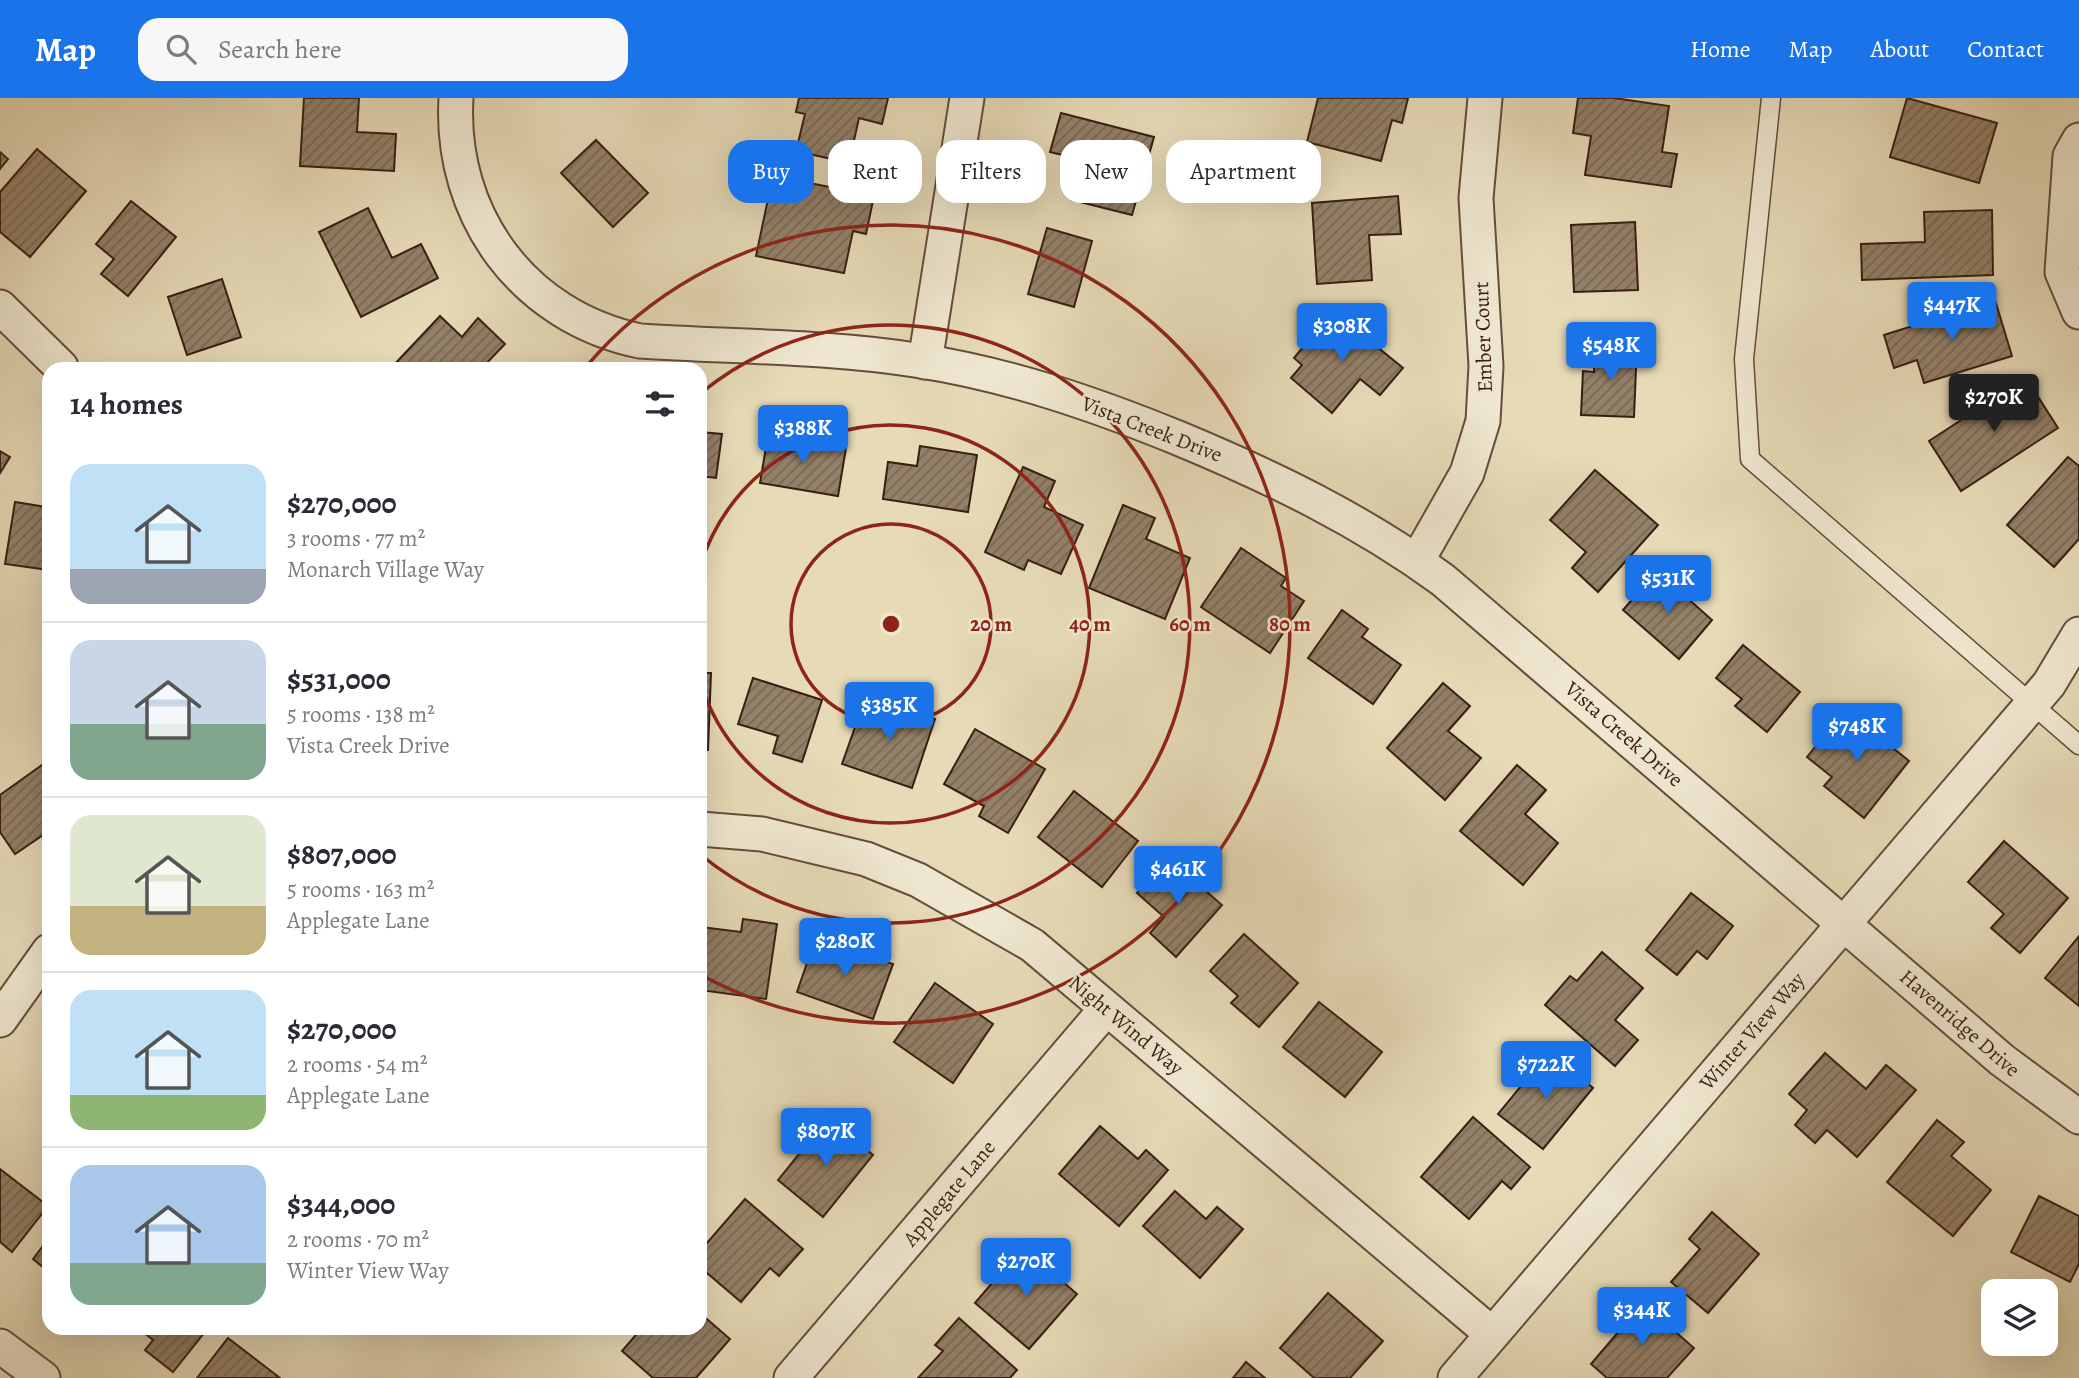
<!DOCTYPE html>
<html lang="en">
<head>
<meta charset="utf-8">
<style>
  body { margin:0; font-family:Alegreya,serif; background:#f7f7f7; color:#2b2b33; height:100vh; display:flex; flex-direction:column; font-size:26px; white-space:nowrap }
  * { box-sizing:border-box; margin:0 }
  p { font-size:23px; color:#7c7c81 }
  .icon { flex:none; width:38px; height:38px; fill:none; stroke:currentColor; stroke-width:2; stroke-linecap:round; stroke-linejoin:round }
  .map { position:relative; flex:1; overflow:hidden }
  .panel { position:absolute; left:42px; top:264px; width:665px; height:973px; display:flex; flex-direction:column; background:#fff; border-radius:21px; box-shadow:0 7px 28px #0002 }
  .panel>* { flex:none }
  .top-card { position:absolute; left:728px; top:42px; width:665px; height:63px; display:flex; gap:14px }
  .controls { position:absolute; left:1981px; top:1181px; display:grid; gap:14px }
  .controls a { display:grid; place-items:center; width:77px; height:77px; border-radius:14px; background:#fff; box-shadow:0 7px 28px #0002; font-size:35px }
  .price { position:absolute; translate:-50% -60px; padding:0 16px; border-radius:7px; background:#1a73e8; color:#fff; font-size:23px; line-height:46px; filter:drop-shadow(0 2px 4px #0008) }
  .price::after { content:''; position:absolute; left:50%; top:42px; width:21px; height:16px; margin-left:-10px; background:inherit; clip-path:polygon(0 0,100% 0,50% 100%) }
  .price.current { background:#222; color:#fff }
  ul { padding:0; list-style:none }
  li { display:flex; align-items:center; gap:21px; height:175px; padding:0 28px }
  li+li { border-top:2px solid #e1e1e2 }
  li span { display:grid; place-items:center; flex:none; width:196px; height:140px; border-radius:21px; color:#555 }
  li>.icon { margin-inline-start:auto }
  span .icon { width:84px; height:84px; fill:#fffc; stroke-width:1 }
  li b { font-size:30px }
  h2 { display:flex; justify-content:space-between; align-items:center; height:84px; padding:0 28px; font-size:30px }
  .chip { padding:0 24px; border-radius:21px; background:#fff; box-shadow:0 7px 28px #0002; font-size:24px; line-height:63px }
  .chip.current { background:#1a73e8; color:#fff }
  header { display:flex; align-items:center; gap:42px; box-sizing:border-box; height:98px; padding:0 35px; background:#1a73e8; color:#fff }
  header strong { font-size:33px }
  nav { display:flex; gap:38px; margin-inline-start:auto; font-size:24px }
  .search { width:490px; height:63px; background:#f7f7f7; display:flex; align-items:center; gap:18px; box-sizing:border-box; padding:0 24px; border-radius:21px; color:#7c7c81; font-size:26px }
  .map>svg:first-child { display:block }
  .building { fill:url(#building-hatch); stroke:#3a1e13; stroke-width:2 }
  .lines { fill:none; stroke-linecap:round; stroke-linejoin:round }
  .lane-casing { stroke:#654d3c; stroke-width:21 }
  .street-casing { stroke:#654d3c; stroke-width:37 }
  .lane { stroke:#efe7d0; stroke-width:18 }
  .street { stroke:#efe7d0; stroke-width:33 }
  .ring { fill:none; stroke:#8f2418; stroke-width:3.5 }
  .labels { text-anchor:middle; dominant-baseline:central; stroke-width:5; stroke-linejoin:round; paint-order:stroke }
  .street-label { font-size:21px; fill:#3a1e13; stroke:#efe7d0 }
  .centre { fill:#8f2418; stroke:#efe7d0; stroke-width:3.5 }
  .ring-label { font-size:21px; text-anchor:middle; font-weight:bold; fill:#8f2418; stroke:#efe7d0; stroke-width:5; stroke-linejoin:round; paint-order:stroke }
</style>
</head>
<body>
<header>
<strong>Map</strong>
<div class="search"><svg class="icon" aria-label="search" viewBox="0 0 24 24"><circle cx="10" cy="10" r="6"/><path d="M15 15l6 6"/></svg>Search here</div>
<nav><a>Home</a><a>Map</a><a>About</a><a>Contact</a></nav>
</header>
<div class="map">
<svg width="2079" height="1280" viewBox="0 0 2079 1280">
  <defs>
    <pattern id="building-hatch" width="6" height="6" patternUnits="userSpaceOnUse" patternTransform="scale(1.75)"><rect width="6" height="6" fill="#938068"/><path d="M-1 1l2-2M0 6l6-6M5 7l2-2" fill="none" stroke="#796854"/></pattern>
  </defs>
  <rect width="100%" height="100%" fill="#e6dab7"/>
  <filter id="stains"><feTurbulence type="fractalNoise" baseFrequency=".00286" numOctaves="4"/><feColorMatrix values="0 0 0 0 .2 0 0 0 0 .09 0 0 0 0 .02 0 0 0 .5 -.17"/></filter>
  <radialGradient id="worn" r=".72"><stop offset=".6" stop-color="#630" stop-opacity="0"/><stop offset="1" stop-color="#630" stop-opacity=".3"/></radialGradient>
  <!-- building -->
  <g class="building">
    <path d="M304,0H359L357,34L396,36L394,73L300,68Z"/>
    <path d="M799,0H888L882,26L859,20L849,65L796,53L805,16L796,14Z"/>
    <path d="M1318,0H1408L1402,25L1392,22L1381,63L1307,44Z"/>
    <path d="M1578,0H1614L1669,8L1662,54L1677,56L1671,89L1585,77L1591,38L1573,35Z"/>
    <path d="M1907,0L1997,25L1979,85L1890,59Z"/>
    <path d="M1061,15L1154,39L1132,117L1072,102L1083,62L1050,54Z"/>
    <path d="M596,42L648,95L613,129L561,75Z"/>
    <path d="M37,51L86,93L30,159L0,134V94Z"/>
    <path d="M0,54L8,61L0,71Z"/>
    <path d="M785,80L874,98L866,136L853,133L844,175L756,158L768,101L781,104Z"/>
    <path d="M1398,98L1401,136L1369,137L1372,182L1317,186L1312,105Z"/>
    <path d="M131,103L176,139L128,198L101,176L114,161L96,146Z"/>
    <path d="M368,110L392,160L421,146L438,180L361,219L319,134Z"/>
    <path d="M1992,112L1993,177L1862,182L1861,146L1925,144L1924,114Z"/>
    <path d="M1635,124L1638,192L1574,194L1571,127Z"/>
    <path d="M1047,130L1092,143L1074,209L1028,196Z"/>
    <path d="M222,181L241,239L187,257L168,199Z"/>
    <path d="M1995,202L2012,258L1924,285L1917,262L1894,270L1884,237Z"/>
    <path d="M1333,213L1403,270L1380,297L1360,281L1332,315L1291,280L1302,267L1294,260Z"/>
    <path d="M440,218L462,239L478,220L505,246L481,271H390Z"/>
    <path d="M1595,245L1637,247L1634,319L1581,317L1583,273L1594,274Z"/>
    <path d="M2026,280L2058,330L1961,393L1929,343Z"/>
    <path d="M700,334L722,336L716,380L700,378Z"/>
    <path d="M768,337L846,350L838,398L760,385Z"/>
    <path d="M920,348L977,357L968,414L883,401L888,364L917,368Z"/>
    <path d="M0,353L10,359L0,375Z"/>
    <path d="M2068,359L2079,368V441L2054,469L2007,427Z"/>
    <path d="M1023,369L1055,383L1044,409L1083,427L1061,476L1028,462L1024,472L985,454Z"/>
    <path d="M1595,372L1658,427L1598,494L1572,470L1586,454L1550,422Z"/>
    <path d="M49,387V472L5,466L15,404L46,409Z"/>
    <path d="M1123,407L1155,420L1146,441L1190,460L1165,521L1089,490Z"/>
    <path d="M1241,450L1286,480L1281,488L1304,503L1270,555L1201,509Z"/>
    <path d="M1657,473L1712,522L1679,561L1623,512Z"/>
    <path d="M1342,512L1368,531L1362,539L1401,567L1373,606L1308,560Z"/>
    <path d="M1743,547L1800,594L1767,634L1735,608L1742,601L1716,580Z"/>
    <path d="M700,575H711L708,652H700Z"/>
    <path d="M753,580L822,602L802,664L773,655L778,638L738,626Z"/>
    <path d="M1443,585L1470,608L1448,633L1481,660L1445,702L1387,650Z"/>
    <path d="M866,598L935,621L912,690L842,666Z"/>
    <path d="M1845,611L1909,663L1864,720L1824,688L1832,679L1807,659Z"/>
    <path d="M975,631L1045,671L1008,735L979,718L984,708L944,686Z"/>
    <path d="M49,662V733L15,756L0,734V697Z"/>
    <path d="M1517,667L1546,692L1525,716L1558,745L1523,787L1460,733Z"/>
    <path d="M1074,693L1138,743L1102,789L1038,739Z"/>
    <path d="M2004,743L2068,800L2020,855L1991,830L2004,816L1968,784Z"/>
    <path d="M1168,760L1222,807L1176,859L1150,835L1164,819L1137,795Z"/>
    <path d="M1691,795L1733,828L1707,861L1697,853L1677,877L1646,852Z"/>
    <path d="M743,821L777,826L766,901L700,892V829L741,834Z"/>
    <path d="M1244,836L1298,885L1259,929L1231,905L1238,898L1210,873Z"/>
    <path d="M2079,838V908L2045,880Z"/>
    <path d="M816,839L893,866L873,921L797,894Z"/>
    <path d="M1602,854L1643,890L1615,922L1638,942L1615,968L1545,907L1570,878L1577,883Z"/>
    <path d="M935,885L993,926L953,985L894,944Z"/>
    <path d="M1319,904L1382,954L1345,999L1283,949Z"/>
    <path d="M1549,954L1593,990L1543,1051L1498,1016Z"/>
    <path d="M1825,955L1866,991L1886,967L1916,992L1857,1059L1827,1032L1815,1045L1795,1027L1807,1012L1789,996Z"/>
    <path d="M1473,1019L1530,1069L1511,1091L1502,1083L1469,1121L1421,1079Z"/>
    <path d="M828,1020L873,1057L823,1119L778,1082Z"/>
    <path d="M1937,1022L1964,1044L1951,1058L1991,1092L1953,1138L1887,1084Z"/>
    <path d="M1100,1028L1138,1061L1146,1052L1168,1072L1119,1128L1059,1076Z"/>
    <path d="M0,1071L48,1108L12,1154L0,1144Z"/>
    <path d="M1175,1093L1206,1121L1217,1109L1243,1131L1200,1180L1143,1128Z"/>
    <path d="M2039,1098L2079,1118V1166L2070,1184L2011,1154Z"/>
    <path d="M745,1101L803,1151L779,1178L770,1170L741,1204L700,1169V1153Z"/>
    <path d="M1712,1114L1759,1156L1708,1215L1671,1184L1700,1151L1689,1141Z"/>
    <path d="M49,1140V1174L33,1161Z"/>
    <path d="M1023,1149L1077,1196L1029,1251L975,1205Z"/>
    <path d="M1328,1195L1383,1243L1350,1280H1314L1280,1250Z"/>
    <path d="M1637,1200L1694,1250L1667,1280H1607L1591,1266L1620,1232L1614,1227Z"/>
    <path d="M700,1215L730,1241L696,1280H653L622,1253L642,1230H700Z"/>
    <path d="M959,1220L1017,1272L1010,1280H918L943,1253L935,1247Z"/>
    <path d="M138,1230H208L173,1274L145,1252L153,1242Z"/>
    <path d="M228,1240L280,1280H197Z"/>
    <path d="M1246,1264L1265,1280H1233Z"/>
  </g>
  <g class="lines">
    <defs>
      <path id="lane" d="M1771,0L1744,261L1750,361L2079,647"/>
      <g id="street">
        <path d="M456,0C449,118 524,219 640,243C731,249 825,248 915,262C1007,276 1092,305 1178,340C1272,379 1361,422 1443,482L2002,962L2079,1019"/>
        <path d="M2079,42L2070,58L2062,174L2079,214"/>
        <path d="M0,209L61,269"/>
        <path d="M925,264L967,0"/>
        <path d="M1417,463L1467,375L1483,323L1486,268L1476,100L1485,0"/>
        <path d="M700,731L762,736L866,761L918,782L1032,847L1492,1236"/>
        <path d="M0,922L49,853"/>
        <path d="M0,1248L43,1280"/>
        <path d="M791,1280L1106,911"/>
        <path d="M1455,1280L2049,586L2079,536"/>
      </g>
    </defs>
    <!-- lane casing -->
    <use href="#lane" class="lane-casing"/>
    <!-- street casing -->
    <use href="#street" class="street-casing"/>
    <!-- lane -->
    <use href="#lane" class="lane"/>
    <!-- street -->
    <use href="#street" class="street"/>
  </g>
  <!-- distance rings -->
  <g class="ring">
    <circle cx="891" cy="526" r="100"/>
    <path d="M700 469A199 199 0 1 1 700 583"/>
    <path d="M701 295A299 299 0 1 1 701 757"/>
    <path d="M585 270A399 399 0 1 1 701 877"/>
  </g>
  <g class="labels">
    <!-- street labels -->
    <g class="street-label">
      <text transform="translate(1483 239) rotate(-92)">Ember Court</text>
      <text transform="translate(1152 331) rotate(21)">Vista Creek Drive</text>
      <text transform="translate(1624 636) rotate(41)">Vista Creek Drive</text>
      <text transform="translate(1960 925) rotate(41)">Havenridge Drive</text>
      <text transform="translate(1126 927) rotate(40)">Night Wind Way</text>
      <text transform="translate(1752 933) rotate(-49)">Winter View Way</text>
      <text transform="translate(949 1095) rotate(-50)">Applegate Lane</text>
    </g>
  </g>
  <circle cx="891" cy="526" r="10" class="centre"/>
  <g class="ring-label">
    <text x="991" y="533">20 m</text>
    <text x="1090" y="533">40 m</text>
    <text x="1190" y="533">60 m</text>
    <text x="1290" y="533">80 m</text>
  </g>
  <rect width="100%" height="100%" filter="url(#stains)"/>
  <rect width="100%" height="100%" fill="url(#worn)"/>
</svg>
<div class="controls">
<a><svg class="icon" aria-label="layers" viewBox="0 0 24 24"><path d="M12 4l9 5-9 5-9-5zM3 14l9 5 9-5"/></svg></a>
</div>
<b class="price" style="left:1952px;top:244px">$447K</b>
<b class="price" style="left:1342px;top:265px">$308K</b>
<b class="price" style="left:1611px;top:284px">$548K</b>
<b class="price current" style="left:1994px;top:336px">$270K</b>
<b class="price" style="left:803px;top:367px">$388K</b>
<b class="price" style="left:1668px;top:517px">$531K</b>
<b class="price" style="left:889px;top:644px">$385K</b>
<b class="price" style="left:1857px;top:665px">$748K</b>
<b class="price" style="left:1178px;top:808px">$461K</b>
<b class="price" style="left:845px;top:880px">$280K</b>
<b class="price" style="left:1546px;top:1003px">$722K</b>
<b class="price" style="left:826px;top:1070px">$807K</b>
<b class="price" style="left:1026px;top:1200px">$270K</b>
<b class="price" style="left:1642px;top:1249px">$344K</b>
<div class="top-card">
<a class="chip current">Buy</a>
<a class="chip">Rent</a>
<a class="chip">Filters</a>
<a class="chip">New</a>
<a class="chip">Apartment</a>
</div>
<section class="panel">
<h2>14 homes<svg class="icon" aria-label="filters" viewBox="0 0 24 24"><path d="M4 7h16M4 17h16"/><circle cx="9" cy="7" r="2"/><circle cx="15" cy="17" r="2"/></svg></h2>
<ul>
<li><span style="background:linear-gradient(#bfe0f5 75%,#9aa5b1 0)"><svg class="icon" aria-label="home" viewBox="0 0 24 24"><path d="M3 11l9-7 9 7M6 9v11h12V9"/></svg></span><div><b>$270,000</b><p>3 rooms · 77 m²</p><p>Monarch Village Way</p></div></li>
<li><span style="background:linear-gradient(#c9d6e8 60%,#7fa58c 0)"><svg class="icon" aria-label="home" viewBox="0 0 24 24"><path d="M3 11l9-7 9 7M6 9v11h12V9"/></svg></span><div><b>$531,000</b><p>5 rooms · 138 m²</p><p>Vista Creek Drive</p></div></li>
<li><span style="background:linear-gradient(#dfe7d0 65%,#c2b280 0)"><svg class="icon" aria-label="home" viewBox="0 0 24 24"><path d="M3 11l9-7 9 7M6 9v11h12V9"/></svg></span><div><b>$807,000</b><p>5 rooms · 163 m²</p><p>Applegate Lane</p></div></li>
<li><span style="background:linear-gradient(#bfe0f5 75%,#8fb573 0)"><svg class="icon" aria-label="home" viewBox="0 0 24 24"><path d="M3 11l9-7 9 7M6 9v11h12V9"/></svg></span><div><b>$270,000</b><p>2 rooms · 54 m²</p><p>Applegate Lane</p></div></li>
<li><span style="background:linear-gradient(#a9c7e8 70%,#7fa58c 0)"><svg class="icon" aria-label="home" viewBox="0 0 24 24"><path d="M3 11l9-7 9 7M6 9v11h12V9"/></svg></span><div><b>$344,000</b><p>2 rooms · 70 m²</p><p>Winter View Way</p></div></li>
</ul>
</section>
</div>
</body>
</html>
